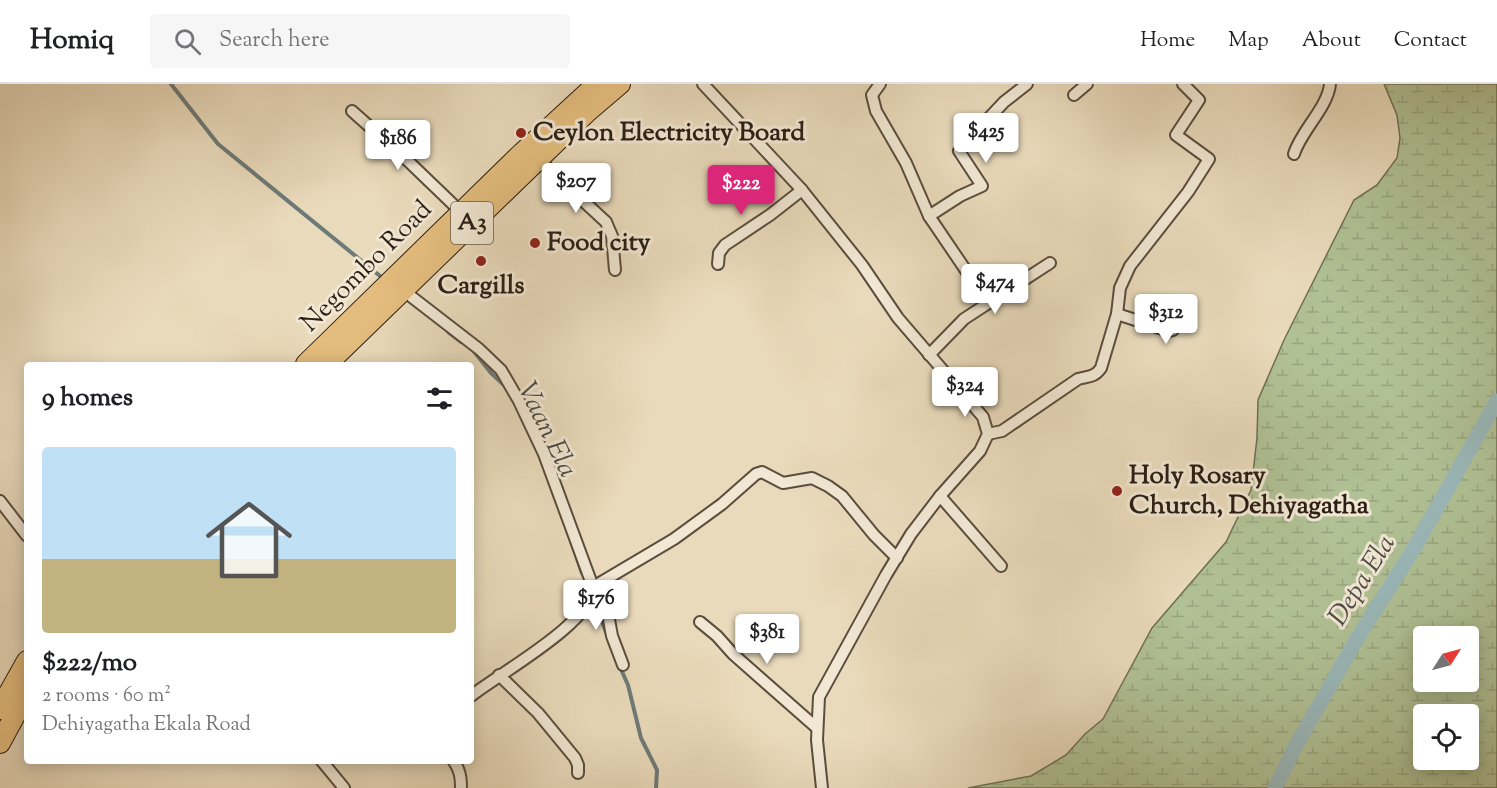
<!DOCTYPE html>
<html lang="en">
<head>
<meta charset="utf-8">
<style>
  body { margin:0; font-family:"Sorts Mill Goudy",serif; background:#f6f6f6; color:#202124; height:100vh; display:flex; flex-direction:column; font-size:22px; white-space:nowrap }
  * { box-sizing:border-box; margin:0 }
  p { font-size:20px; color:#757577 }
  .icon { flex:none; width:33px; height:33px; fill:none; stroke:currentColor; stroke-width:2; stroke-linecap:round; stroke-linejoin:round }
  .map { position:relative; flex:1; overflow:hidden }
  .details { position:absolute; left:24px; top:278px; width:450px; height:402px; display:flex; flex-direction:column; background:#fff; border-radius:6px; box-shadow:0 3px 15px #0003 }
  .details>* { flex:none }
  .needle { width:39px; rotate:54deg }
  .controls { position:absolute; left:1413px; top:542px; display:grid; gap:12px }
  .controls a { display:grid; place-items:center; width:66px; height:66px; border-radius:6px; background:#fff; box-shadow:0 3px 15px #0003; font-size:30px }
  .price { position:absolute; translate:-50% -51px; padding:0 14px; border-radius:6px; background:#fff; color:#222; font-size:20px; line-height:39px; filter:drop-shadow(0 2px 3px #0008) }
  .price::after { content:''; position:absolute; left:50%; top:36px; width:18px; height:14px; margin-left:-9px; background:inherit; clip-path:polygon(0 0,100% 0,50% 100%) }
  .price.selected { background:#db2777; color:#fff }
  ul { padding:0; list-style:none }
  li { display:grid; align-content:center; gap:12px; height:318px; padding:0 18px }
  li+li { border-top:2px solid #e0e0e0 }
  li span { display:grid; place-items:center; height:186px; border-radius:6px; color:#555 }
  li>.icon { margin-inline-start:auto }
  span .icon { width:108px; height:108px; fill:#fffc; stroke-width:1 }
  li b { font-size:26px }
  h2 { display:flex; justify-content:space-between; align-items:center; height:72px; padding:0 18px; font-size:26px }
  header { display:flex; align-items:center; gap:36px; box-sizing:border-box; height:84px; padding:0 30px; background:#fff; border-bottom:2px solid #e0e0e0 }
  header strong { font-size:28px }
  nav { display:flex; gap:33px; margin-inline-start:auto; font-size:21px }
  .search { width:420px; height:54px; background:#f6f6f6; display:flex; align-items:center; gap:15px; box-sizing:border-box; padding:0 21px; border-radius:6px; color:#757577; font-size:22px }
  .map>svg:first-child { display:block }
  .wetland { fill:url(#wetland-marsh); stroke:#6e7054; stroke-width:1.5; fill-rule:evenodd }
  .lines { fill:none; stroke-linecap:round; stroke-linejoin:round }
  .stream { stroke:#6e7a77; stroke-width:4 }
  .canal { stroke:#9ab8b9; stroke-width:15 }
  .street-casing { stroke:#5a4d3e; stroke-width:14 }
  .highway-casing { stroke:#2b1e14; stroke-width:22 }
  .street { stroke:#f1e7d3; stroke-width:10 }
  .highway { stroke:#e4bd7e; stroke-width:20 }
  .poi-dot { fill:#8f2418; stroke:#f1e7d3; stroke-width:2 }
  .labels { text-anchor:middle; dominant-baseline:central; stroke-width:6; stroke-linejoin:round; paint-order:stroke }
  .shield { fill:#f1e7d3; stroke:#665a4d; stroke-width:1.5 }
  .shield-label { font-size:24px; font-weight:bold; fill:#2b1e14 }
  .poi-label { font-size:26px; font-weight:bold; fill:#2b1e14; stroke:#f1e7d3; text-anchor:start }
  .street-label { font-size:26px; fill:#2b1e14; stroke:#f1e7d3 }
  .water-label { font-size:27px; font-style:italic; fill:#4c4c46; stroke:#f1e7d3 }
</style>
</head>
<body>
<header>
<strong>Homiq</strong>
<div class="search"><svg class="icon" aria-label="search" viewBox="0 0 24 24"><circle cx="10" cy="10" r="6"/><path d="M15 15l6 6"/></svg>Search here</div>
<nav><a>Home</a><a>Map</a><a>About</a><a>Contact</a></nav>
</header>
<div class="map">
<svg width="1497" height="704" viewBox="0 0 1497 704">
  <defs>
    <pattern id="wetland-marsh" width="20" height="14" patternUnits="userSpaceOnUse" patternTransform="scale(1.5)"><rect width="20" height="14" fill="#b0c195"/><path d="M1 5h8M5 5V1M11 12h8M15 12V8" fill="none" stroke="#98a580"/></pattern>
  </defs>
  <rect width="100%" height="100%" fill="#e9dabb"/>
  <filter id="stains"><feTurbulence type="fractalNoise" baseFrequency=".00333" numOctaves="4"/><feColorMatrix values="0 0 0 0 .2 0 0 0 0 .09 0 0 0 0 .02 0 0 0 .5 -.17"/></filter>
  <radialGradient id="worn" r=".72"><stop offset=".6" stop-color="#630" stop-opacity="0"/><stop offset="1" stop-color="#630" stop-opacity=".3"/></radialGradient>
  <!-- wetland -->
  <path class="wetland" d="M1384,0H1497V704H968L1031,692L1066,671L1085,650L1103,635L1152,544L1226,458L1251,406L1257,354L1258,316L1284,256L1354,116L1377,101L1397,74L1400,54L1397,31ZM1424,552H1468V597H1424ZM1424,630H1468V675H1424Z"/>
  <g class="lines">
    <!-- stream -->
    <g class="stream">
      <path d="M171,0L218,60L385,196"/>
      <path d="M448,248L461,258"/>
      <path d="M472,265L491,289L505,302"/>
      <path d="M570,454L582,489"/>
      <path d="M597,524L607,551"/>
      <path d="M620,583L628,601L641,654L657,686L656,704"/>
    </g>
    <!-- canal -->
    <path class="canal" d="M1275,704L1294,665L1355,558L1413,466L1497,317"/>
    <defs>
      <g id="street">
        <path d="M703,0L802,106L862,181L898,234L983,333L988,350L980,367L940,412L911,450L886,491L819,613L817,656L822,704"/>
        <path d="M880,0L872,11L876,27L906,79L929,132L988,219"/>
        <path d="M1074,11L1087,0"/>
        <path d="M352,27L408,77L461,128"/>
        <path d="M1294,70C1301,47 1328,23 1330,0"/>
        <path d="M538,75L606,138L612,152L615,186"/>
        <path d="M929,132L960,112L982,102L959,67L972,45L989,34L1004,18L1027,0"/>
        <path d="M718,180L719,169L725,161L770,131L802,106"/>
        <path d="M404,207L479,265L501,286L519,317L544,370L593,503"/>
        <path d="M1117,230L1169,247L1173,246L1182,217"/>
        <path d="M929,271L964,235L1050,179"/>
        <path d="M988,350L1002,347L1078,295C1088,292 1094,294 1101,284L1117,230L1120,204L1130,182L1188,108L1209,75L1176,51L1199,16L1183,0"/>
        <path d="M940,412L1001,482"/>
        <path d="M0,417L27,452"/>
        <path d="M596,501L606,519L612,552L623,581"/>
        <path d="M700,538L717,552L733,570L817,644"/>
        <path d="M499,591L538,629L575,674L578,681V689"/>
        <path d="M471,612C497,591 595,537 593,503L674,455L722,420L756,390L762,388L783,399L812,394L828,402L842,412L874,451L897,474"/>
        <path d="M321,676L344,704"/>
        <path d="M453,676C460,686 461,693 461,704"/>
      </g>
      <g id="highway">
        <path d="M306,280L522,69L597,0"/>
        <path d="M327,280L586,29L620,0"/>
        <path d="M0,625L27,577"/>
        <path d="M0,659L27,609"/>
      </g>
    </defs>
    <!-- street casing -->
    <use href="#street" class="street-casing"/>
    <!-- highway casing -->
    <use href="#highway" class="highway-casing"/>
    <!-- street -->
    <use href="#street" class="street"/>
    <!-- highway -->
    <use href="#highway" class="highway"/>
  </g>
  <!-- markers -->
  <g class="poi-dot">
    <circle cx="521" cy="49" r="6"/>
    <circle cx="535" cy="159" r="6"/>
    <circle cx="481" cy="177" r="6"/>
    <circle cx="1117" cy="407" r="6"/>
  </g>
  <g class="labels">
    <!-- shield labels -->
    <rect class="shield" x="451" y="118" width="42" height="42" rx="4.5"/>
    <g class="shield-label">
      <text x="472" y="139">A3</text>
    </g>
    <!-- poi labels -->
    <g class="poi-label">
      <text x="533" y="49">Ceylon Electricity Board</text>
      <text x="547" y="159">Food city</text>
      <text x="481" y="202" text-anchor="middle">Cargills</text>
      <text x="1129" y="392">Holy Rosary<tspan x="1129" dy="30">Church, Dehiyagatha</tspan></text>
    </g>
    <!-- street labels -->
    <g class="street-label">
      <text transform="translate(367 183) rotate(-45)">Negombo Road</text>
    </g>
    <!-- water labels -->
    <g class="water-label">
      <text transform="translate(546 346) rotate(64)">Vaan Ela</text>
      <text transform="translate(1363 497) rotate(-58)">Depa Ela</text>
    </g>
  </g>
  <rect width="100%" height="100%" filter="url(#stains)"/>
  <rect width="100%" height="100%" fill="url(#worn)"/>
</svg>
<div class="controls">
<a><svg class="needle" viewBox="-14 -14 28 28"><path d="M0-13l5 13h-10z" fill="#e53935"/><path d="M0 13l5-13h-10z" fill="#757577"/></svg></a>
<a><svg class="icon" aria-label="locate" viewBox="0 0 24 24"><circle cx="12" cy="12" r="6"/><path d="M12 2v4M12 18v4M2 12h4M18 12h4"/></svg></a>
</div>
<b class="price" style="left:986px;top:80px">$425</b>
<b class="price" style="left:398px;top:87px">$186</b>
<b class="price" style="left:576px;top:130px">$207</b>
<b class="price selected" style="left:741px;top:132px">$222</b>
<b class="price" style="left:995px;top:231px">$474</b>
<b class="price" style="left:1166px;top:261px">$312</b>
<b class="price" style="left:965px;top:334px">$324</b>
<b class="price" style="left:596px;top:547px">$176</b>
<b class="price" style="left:767px;top:581px">$381</b>
<section class="details">
<h2>9 homes<svg class="icon" aria-label="filters" viewBox="0 0 24 24"><path d="M4 7h16M4 17h16"/><circle cx="9" cy="7" r="2"/><circle cx="15" cy="17" r="2"/></svg></h2>
<ul>
<li><span style="background:linear-gradient(#bfe0f5 60%,#c2b280 0)"><svg class="icon" aria-label="home" viewBox="0 0 24 24"><path d="M3 11l9-7 9 7M6 9v11h12V9"/></svg></span><div><b>$222/mo</b><p>2 rooms · 60 m²</p><p>Dehiyagatha Ekala Road</p></div></li>
</ul>
</section>
</div>
</body>
</html>
